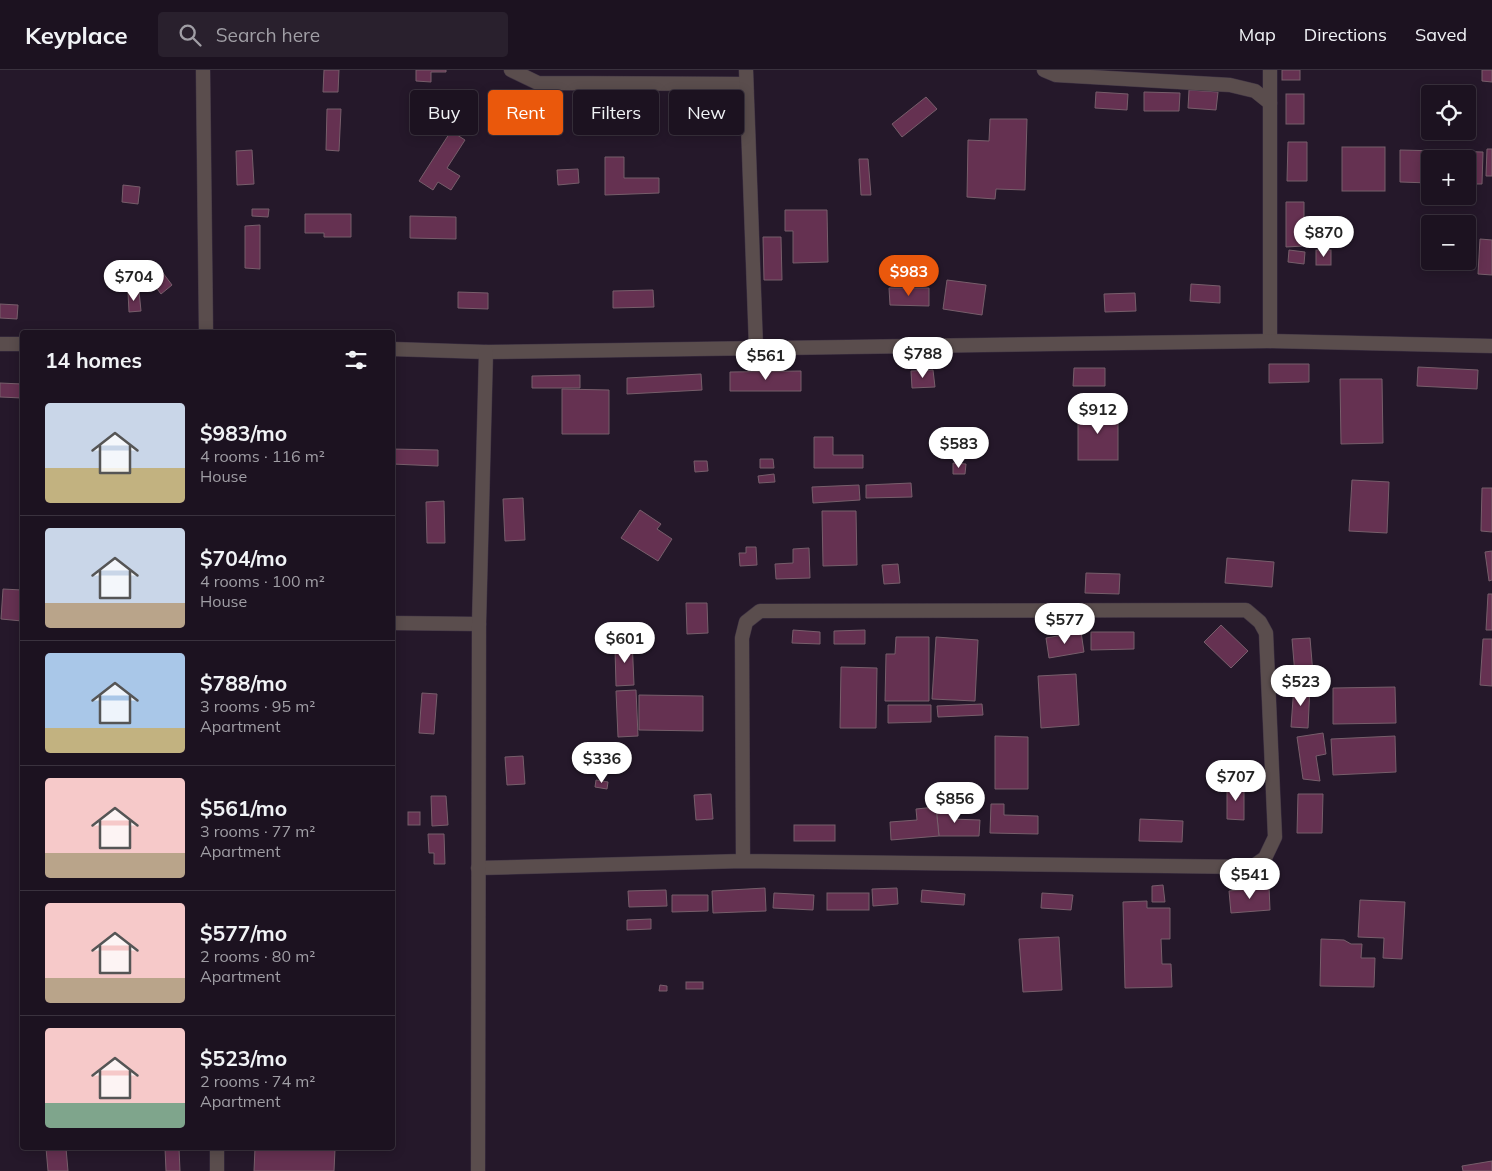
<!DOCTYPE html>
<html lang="en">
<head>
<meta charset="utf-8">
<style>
  body { margin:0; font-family:Mulish,sans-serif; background:#29202d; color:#f1f3f6; height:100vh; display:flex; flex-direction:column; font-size:19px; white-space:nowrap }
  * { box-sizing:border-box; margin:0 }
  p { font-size:16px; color:#a09ea5 }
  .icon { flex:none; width:28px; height:28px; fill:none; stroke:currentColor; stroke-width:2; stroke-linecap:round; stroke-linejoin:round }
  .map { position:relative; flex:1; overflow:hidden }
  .side { position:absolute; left:20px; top:260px; width:375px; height:820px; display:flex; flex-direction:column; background:#1c1220; border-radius:5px; box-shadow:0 2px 12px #0003,0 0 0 1px #3a323e }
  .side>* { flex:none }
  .banner { position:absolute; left:410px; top:20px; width:475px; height:45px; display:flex; gap:10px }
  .fabs { position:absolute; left:1421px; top:15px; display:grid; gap:10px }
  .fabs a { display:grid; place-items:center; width:55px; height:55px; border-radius:5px; background:#1c1220; box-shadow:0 2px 12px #0003,0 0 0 1px #3a323e; font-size:25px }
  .price { position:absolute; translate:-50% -42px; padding:0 11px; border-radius:18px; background:#fff; color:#222; font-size:16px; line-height:32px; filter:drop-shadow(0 1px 2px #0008) }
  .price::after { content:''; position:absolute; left:50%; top:30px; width:15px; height:11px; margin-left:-8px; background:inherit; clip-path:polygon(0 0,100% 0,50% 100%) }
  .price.selected { background:#ea580c; color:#fff }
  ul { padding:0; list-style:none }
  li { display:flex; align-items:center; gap:15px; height:125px; padding:0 25px }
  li+li { border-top:1px solid #3a323e }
  li span { display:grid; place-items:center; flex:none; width:140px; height:100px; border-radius:5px; color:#555 }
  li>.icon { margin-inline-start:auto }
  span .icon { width:60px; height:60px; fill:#fffc; stroke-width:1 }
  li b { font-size:21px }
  h2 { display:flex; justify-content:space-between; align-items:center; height:60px; padding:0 25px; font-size:21px }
  .tag { padding:0 18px; border-radius:5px; background:#1c1220; box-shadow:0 2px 12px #0003,0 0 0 1px #3a323e; font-size:18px; line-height:45px }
  .tag.selected { background:#ea580c; color:#fff }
  header { display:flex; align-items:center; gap:30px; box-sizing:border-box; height:70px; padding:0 25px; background:#1c1220; border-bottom:1px solid #3a323e }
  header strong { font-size:24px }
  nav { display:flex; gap:28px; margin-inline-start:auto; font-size:18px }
  .search { width:350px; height:45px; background:#29202d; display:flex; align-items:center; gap:12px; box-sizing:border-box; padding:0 18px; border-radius:5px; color:#a09ea5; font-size:19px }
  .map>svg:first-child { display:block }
  .building { fill:#653151; stroke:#775e6b }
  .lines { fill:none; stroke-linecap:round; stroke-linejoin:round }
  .minor-casing { stroke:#3f3344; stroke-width:15 }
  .minor { stroke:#5a4d4d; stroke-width:14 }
</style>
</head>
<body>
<header>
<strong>Keyplace</strong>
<div class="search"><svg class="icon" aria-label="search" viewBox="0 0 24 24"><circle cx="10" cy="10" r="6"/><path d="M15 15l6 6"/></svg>Search here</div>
<nav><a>Map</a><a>Directions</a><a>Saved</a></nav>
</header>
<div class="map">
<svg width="1492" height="1101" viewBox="0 0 1492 1101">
  <rect width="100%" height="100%" fill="#25182a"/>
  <!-- building -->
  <g class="building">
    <path d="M324,0H339L338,22H323Z"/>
    <path d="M416,0H446V2H431V12L416,11Z"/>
    <rect x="1282" y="0" width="18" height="10"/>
    <path d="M1482,0H1492V12L1482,11Z"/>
    <path d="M1189,20L1218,22L1216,40L1188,38Z"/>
    <path d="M1096,22L1128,24L1127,40L1095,38Z"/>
    <path d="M1144,22L1180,23L1179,41H1144Z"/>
    <rect x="1286" y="24" width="18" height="30"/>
    <path d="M926,27L937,39L902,67L892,54Z"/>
    <path d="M327,39H341L339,81L326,80Z"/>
    <path d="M990,49H1027L1025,120L996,119L995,129L967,127L968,70L989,71Z"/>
    <path d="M451,61L465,70L447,98L460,106L451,120L438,112L433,120L419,111Z"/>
    <path d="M1288,72H1307V111H1287Z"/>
    <rect x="1342" y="77" width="43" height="44"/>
    <path d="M1487,79H1492V106H1486Z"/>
    <path d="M252,80L254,114L237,115L236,81Z"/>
    <path d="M1400,80L1483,82L1482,114H1468V89H1430V113L1400,112Z"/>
    <path d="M605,87H624V108H659V123L605,125Z"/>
    <path d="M859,89H868L871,125H861Z"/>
    <path d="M578,99L579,113L558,115L557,100Z"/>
    <path d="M123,115L140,117L138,134L122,132Z"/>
    <path d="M1286,132H1304V176L1286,177Z"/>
    <path d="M252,139H269L268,147L252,146Z"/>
    <path d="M785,140H827L828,192L793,193V161H785Z"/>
    <path d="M305,144H351V167H324V163H305Z"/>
    <path d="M410,146L456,147V169L410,168Z"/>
    <path d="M260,155V199L245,198V156Z"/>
    <path d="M763,167H781L782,210H764Z"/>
    <path d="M1480,169L1492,170V205L1478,204Z"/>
    <path d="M1289,180L1305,182L1304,194L1288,192Z"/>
    <rect x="1316" y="180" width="15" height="15"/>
    <path d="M163,203L172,215L161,224L152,212Z"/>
    <path d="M947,210L986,215L982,245L943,239Z"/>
    <path d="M1191,214L1220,216V233L1190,231Z"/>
    <path d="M889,218H929V236L890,235Z"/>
    <path d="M653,220L654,237L613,238V221Z"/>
    <path d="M139,221L141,241L129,242L128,222Z"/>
    <path d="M458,222L488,223V239L458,238Z"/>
    <path d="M1135,223L1136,241L1105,242L1104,224Z"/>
    <path d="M0,234L18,235L17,249L0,248Z"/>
    <path d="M1269,294H1309V312L1269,313Z"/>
    <path d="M1418,297L1478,300L1477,319L1417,316Z"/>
    <path d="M1074,298H1105V316H1073Z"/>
    <path d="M933,300L935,317L912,318L911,301Z"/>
    <path d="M801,301V321H730V302Z"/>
    <path d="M701,304L702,320L627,324V308Z"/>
    <path d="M580,305V318H532V306Z"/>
    <path d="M1340,309H1382L1383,373L1341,374Z"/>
    <path d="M0,313L22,314V328L0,327Z"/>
    <path d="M562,319L609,320V364H562Z"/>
    <rect x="1078" y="340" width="40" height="50"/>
    <path d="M814,367H833V385H863V398H814Z"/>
    <path d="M392,379L438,380V396L392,394Z"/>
    <path d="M760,389H773L774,398H760Z"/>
    <path d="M694,391H707L708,401L695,402Z"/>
    <path d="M953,393L966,394L965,404H953Z"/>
    <path d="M774,404L775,412L759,413L758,406Z"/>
    <path d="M1352,410L1389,412L1387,463L1349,461Z"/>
    <path d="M911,413L912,427L866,428V415Z"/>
    <path d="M859,415L860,430L813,433L812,417Z"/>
    <path d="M1482,418H1492V462L1481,461Z"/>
    <path d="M523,428L525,470L505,471L503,429Z"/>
    <path d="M444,431L445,473H427L426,432Z"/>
    <path d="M640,440L661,454L657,459L672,469L658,491L621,468Z"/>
    <path d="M822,441H856L857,495L823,496Z"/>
    <path d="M746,477H756L757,495L740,496L739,483H746Z"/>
    <path d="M809,478L810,508L776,509L775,494L793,493V479Z"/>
    <path d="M1492,481V510L1489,511L1485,482Z"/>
    <path d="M1227,488L1274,492L1272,517L1225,513Z"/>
    <path d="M898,494L900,513L884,514L882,495Z"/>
    <path d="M1086,503L1120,504L1119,524L1085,523Z"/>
    <path d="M3,519L22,520V551L1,549Z"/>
    <path d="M1488,524H1492V560H1486Z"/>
    <path d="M686,533H707L708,563L687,564Z"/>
    <path d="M1221,555L1248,581L1231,598L1204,572Z"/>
    <path d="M793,560L820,562V574L792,573Z"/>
    <path d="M865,560V574H834V561Z"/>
    <path d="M1081,562L1084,582L1049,588L1046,568Z"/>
    <path d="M1091,562H1134V579L1091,580Z"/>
    <path d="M896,567H929V631H885L886,584H895Z"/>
    <path d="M936,567L978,570L975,631L932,629Z"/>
    <path d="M623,568H632L634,615L616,616L615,578L623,577Z"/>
    <path d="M1310,568L1313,604L1295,605L1292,569Z"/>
    <path d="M1483,569H1492V616L1480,615Z"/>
    <path d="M841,597L877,598L876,658H840Z"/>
    <path d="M1076,604L1079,655L1041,658L1038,606Z"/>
    <path d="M1294,615L1310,616L1308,658L1291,657Z"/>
    <path d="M1395,617L1396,653L1333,654V618Z"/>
    <path d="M636,620L638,666L618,667L616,621Z"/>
    <path d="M422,623L437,624L434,664L419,663Z"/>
    <path d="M639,625L703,626V661L639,660Z"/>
    <path d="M982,634L983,645L938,647L937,636Z"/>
    <path d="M888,635H931V652L888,653Z"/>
    <path d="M1323,663L1326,684L1316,686L1320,711L1303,709L1297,667Z"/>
    <path d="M995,666L1028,667V719H995Z"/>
    <path d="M1395,666L1396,702L1333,705L1331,669Z"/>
    <path d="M523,686L525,714L507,715L505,687Z"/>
    <path d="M596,710L608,712L607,719L595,717Z"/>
    <path d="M1227,714H1244V750L1227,749Z"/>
    <path d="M711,724L713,749L696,750L694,725Z"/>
    <path d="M1298,724H1323L1322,763H1297Z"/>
    <path d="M431,726H446L448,755L432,756Z"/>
    <path d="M951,734V749L980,750L979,766H939L936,737Z"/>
    <path d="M991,734H1004V745L1038,746V764L990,763Z"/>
    <path d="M936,737L939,766L891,770L890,752L917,750L916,739Z"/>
    <rect x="408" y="742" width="12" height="13"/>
    <path d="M1140,749L1183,751L1182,772L1139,771Z"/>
    <rect x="794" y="755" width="41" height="16"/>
    <path d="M428,764H444L445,794H434V783H429Z"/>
    <path d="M1163,815L1165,832H1152V816Z"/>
    <path d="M1269,817L1270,840L1231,843L1229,821Z"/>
    <path d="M765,818L766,841L713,843L712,821Z"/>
    <path d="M897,818L898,834L873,836L872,819Z"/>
    <path d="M666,820L667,836L629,837L628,821Z"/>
    <path d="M922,820L965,824L964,835L921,832Z"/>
    <path d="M774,823L814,825L813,840L773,838Z"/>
    <rect x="827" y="823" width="42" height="17"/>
    <path d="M1042,823L1073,825L1071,840L1041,838Z"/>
    <path d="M672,825H708V841L672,842Z"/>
    <path d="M1360,830L1405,832L1402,889L1383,888L1384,868L1358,867Z"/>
    <path d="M1147,831V838H1170V869H1161L1162,894H1171L1172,917L1125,918L1123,832Z"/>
    <path d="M651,849V859L627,860V850Z"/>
    <path d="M1059,867L1062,920L1023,922L1019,869Z"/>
    <path d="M1321,869L1344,870L1351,874H1362L1361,888H1375L1374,917L1320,916Z"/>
    <rect x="686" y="912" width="17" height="7"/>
    <path d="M660,915L667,916V921H659Z"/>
    <path d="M46,1078H66L68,1101H48Z"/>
    <path d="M165,1078H179L180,1101H166Z"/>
    <path d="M255,1078L335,1079L334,1101H254Z"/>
    <path d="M1492,1091V1101H1463L1462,1096Z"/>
  </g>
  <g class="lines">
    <defs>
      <g id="minor">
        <path d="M203,0L206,262"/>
        <path d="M511,0L538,13L746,14"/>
        <path d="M746,0L756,277"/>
        <path d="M1044,0L1056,5L1230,15L1255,21L1270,33"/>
        <path d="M1270,271V0"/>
        <path d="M0,274H22"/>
        <path d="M392,279L486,282L1270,271L1492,276"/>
        <path d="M392,553L479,554"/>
        <path d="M478,798L743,791L1252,797L1265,788L1275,767L1266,563L1260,552L1246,540L760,541L746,552L742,568L743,791"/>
        <path d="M217,1078V1101"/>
        <path d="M478,1101L479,554L486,282"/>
      </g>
    </defs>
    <!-- minor casing -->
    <use href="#minor" class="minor-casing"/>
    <!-- minor -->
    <use href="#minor" class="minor"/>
  </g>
</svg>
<div class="fabs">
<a><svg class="icon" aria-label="locate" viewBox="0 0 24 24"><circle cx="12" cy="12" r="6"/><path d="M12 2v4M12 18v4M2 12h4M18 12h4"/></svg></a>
<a>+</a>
<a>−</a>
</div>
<b class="price" style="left:1324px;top:188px">$870</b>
<b class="price selected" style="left:909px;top:227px">$983</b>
<b class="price" style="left:134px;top:232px">$704</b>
<b class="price" style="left:923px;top:309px">$788</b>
<b class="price" style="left:766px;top:311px">$561</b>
<b class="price" style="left:1098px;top:365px">$912</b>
<b class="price" style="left:959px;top:399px">$583</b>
<b class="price" style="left:1065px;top:575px">$577</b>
<b class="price" style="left:625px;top:594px">$601</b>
<b class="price" style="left:1301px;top:637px">$523</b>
<b class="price" style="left:602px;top:714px">$336</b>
<b class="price" style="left:1236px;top:732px">$707</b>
<b class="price" style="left:955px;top:754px">$856</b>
<b class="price" style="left:1250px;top:830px">$541</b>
<div class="banner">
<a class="tag">Buy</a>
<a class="tag selected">Rent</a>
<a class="tag">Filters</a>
<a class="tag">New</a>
</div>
<section class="side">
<h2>14 homes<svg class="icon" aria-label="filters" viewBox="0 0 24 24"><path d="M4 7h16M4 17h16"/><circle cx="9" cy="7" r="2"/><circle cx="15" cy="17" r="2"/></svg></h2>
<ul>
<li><span style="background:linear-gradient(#c9d6e8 65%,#c2b280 0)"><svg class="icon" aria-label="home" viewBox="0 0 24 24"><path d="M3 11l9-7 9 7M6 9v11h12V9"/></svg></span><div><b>$983/mo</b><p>4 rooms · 116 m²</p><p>House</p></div></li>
<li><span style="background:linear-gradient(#c9d6e8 75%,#b9a48a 0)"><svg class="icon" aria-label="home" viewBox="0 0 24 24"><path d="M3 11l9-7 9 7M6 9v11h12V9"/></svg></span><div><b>$704/mo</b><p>4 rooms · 100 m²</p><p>House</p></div></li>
<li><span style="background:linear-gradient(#a9c7e8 75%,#c2b280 0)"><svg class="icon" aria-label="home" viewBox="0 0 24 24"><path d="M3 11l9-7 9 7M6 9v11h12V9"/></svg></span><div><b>$788/mo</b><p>3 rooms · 95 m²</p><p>Apartment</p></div></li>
<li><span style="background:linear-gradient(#f6c9c9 75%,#b9a48a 0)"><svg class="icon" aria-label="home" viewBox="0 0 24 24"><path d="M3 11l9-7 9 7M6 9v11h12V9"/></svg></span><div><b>$561/mo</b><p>3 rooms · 77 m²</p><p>Apartment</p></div></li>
<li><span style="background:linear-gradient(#f6c9c9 75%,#b9a48a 0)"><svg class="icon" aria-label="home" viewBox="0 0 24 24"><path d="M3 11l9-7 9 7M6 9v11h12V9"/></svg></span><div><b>$577/mo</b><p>2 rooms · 80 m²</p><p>Apartment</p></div></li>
<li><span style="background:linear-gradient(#f6c9c9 75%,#7fa58c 0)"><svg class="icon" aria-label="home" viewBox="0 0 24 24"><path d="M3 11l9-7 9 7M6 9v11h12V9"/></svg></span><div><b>$523/mo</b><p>2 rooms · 74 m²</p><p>Apartment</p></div></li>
</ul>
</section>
</div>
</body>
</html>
